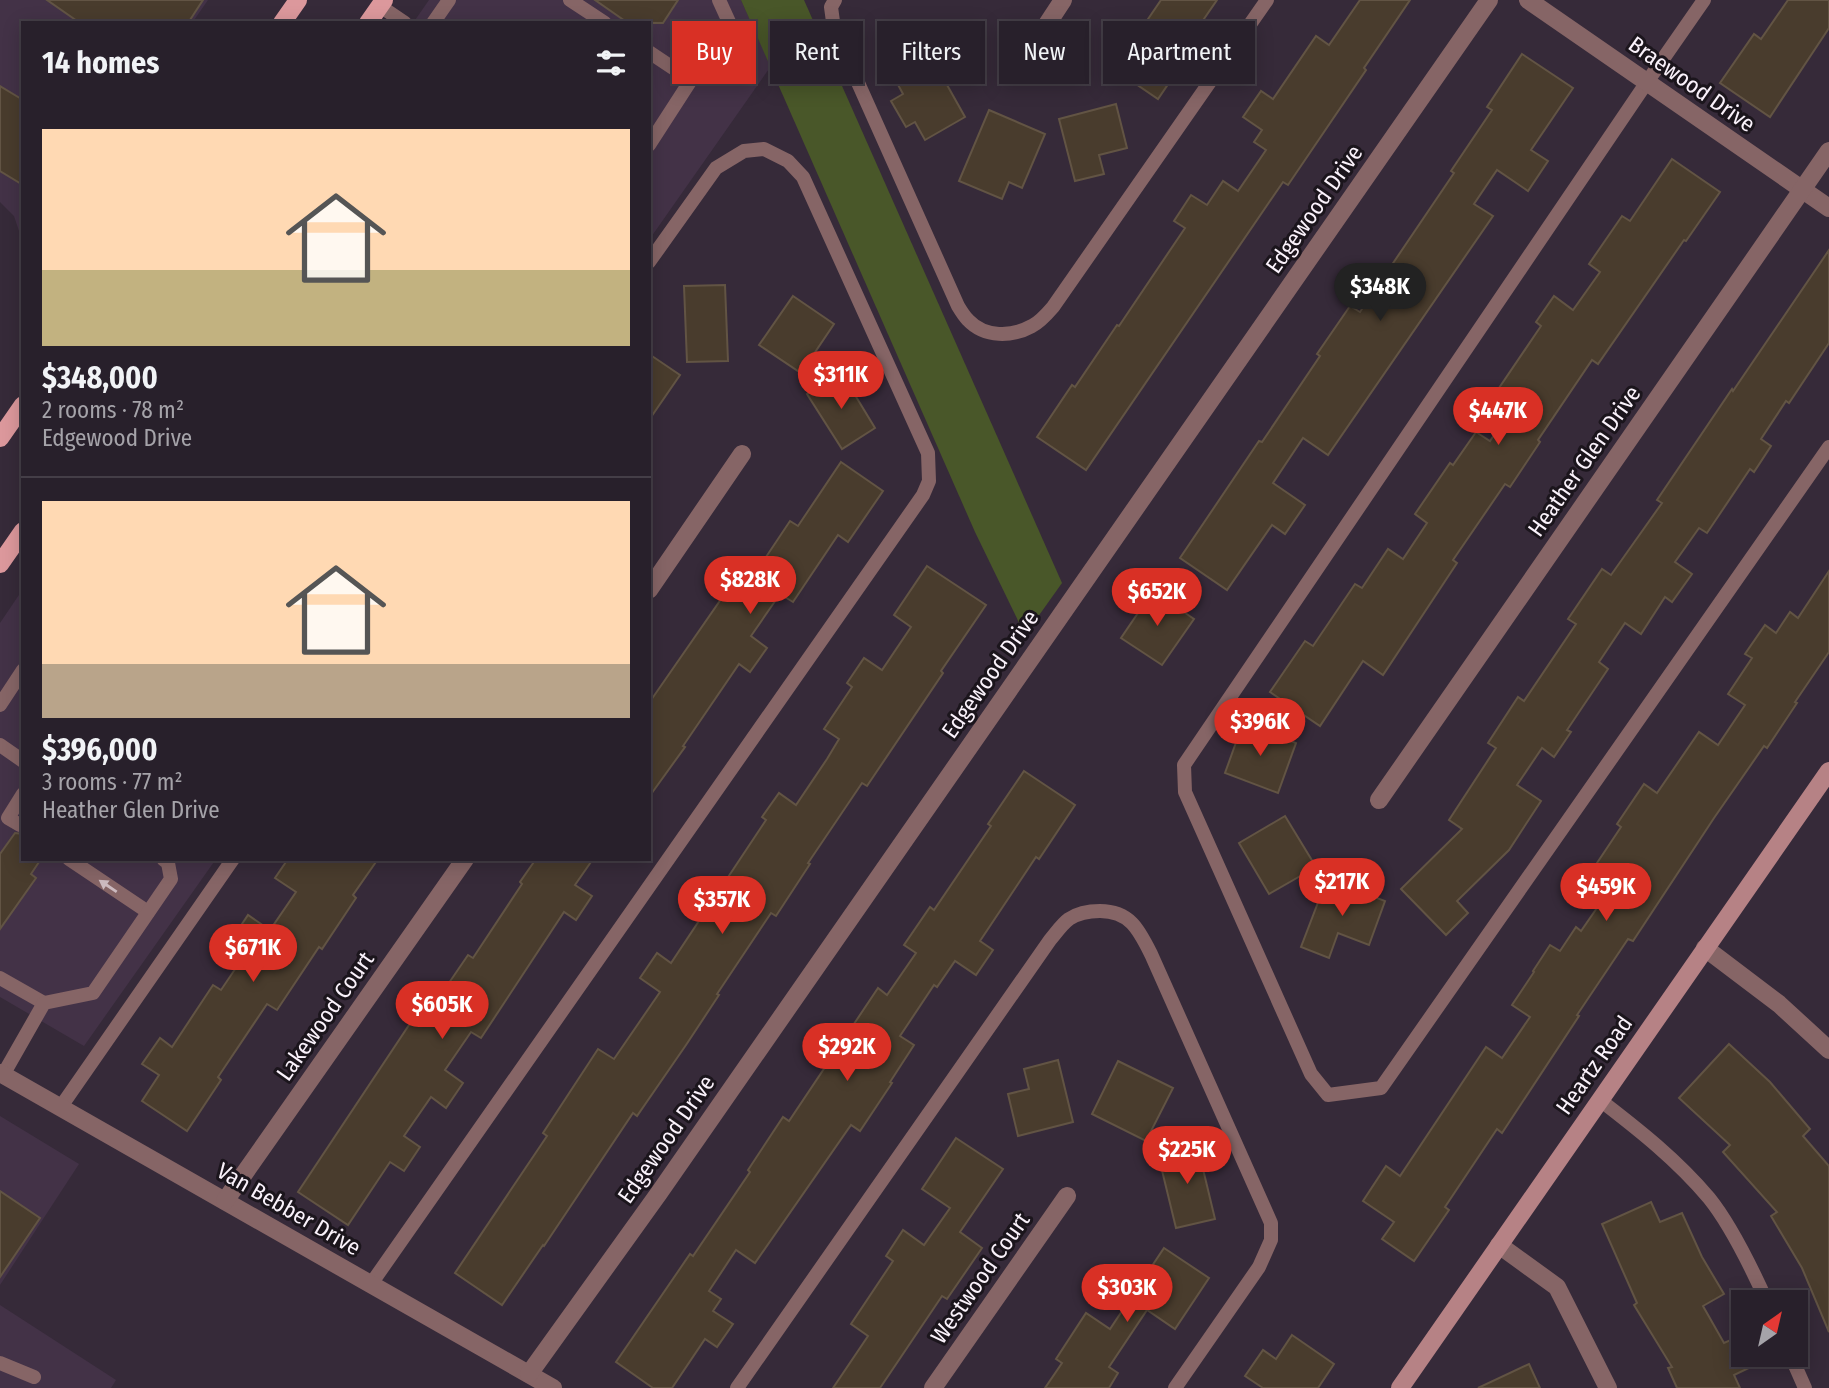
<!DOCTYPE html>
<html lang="en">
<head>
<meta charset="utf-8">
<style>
  body { margin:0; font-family:"Fira Sans Condensed",sans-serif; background:#302833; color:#f1f3f6; height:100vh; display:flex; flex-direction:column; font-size:26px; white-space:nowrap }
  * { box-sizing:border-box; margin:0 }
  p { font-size:23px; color:#a5a3a9 }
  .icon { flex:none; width:38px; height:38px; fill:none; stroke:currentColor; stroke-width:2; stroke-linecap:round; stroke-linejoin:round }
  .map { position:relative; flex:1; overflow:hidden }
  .details { position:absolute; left:21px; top:21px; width:630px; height:840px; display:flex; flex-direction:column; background:#28202b; border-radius:0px; box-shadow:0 4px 18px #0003,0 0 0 2px #443e47 }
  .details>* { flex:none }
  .top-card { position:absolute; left:672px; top:21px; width:665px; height:63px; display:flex; gap:14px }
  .needle { width:46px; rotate:34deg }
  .tools { position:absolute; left:1731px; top:1290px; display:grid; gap:14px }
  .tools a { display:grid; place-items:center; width:77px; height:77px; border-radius:0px; background:#28202b; box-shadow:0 4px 18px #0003,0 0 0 2px #443e47; font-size:35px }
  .price { position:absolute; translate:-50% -60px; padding:0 16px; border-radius:24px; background:#d93025; color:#fff; font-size:23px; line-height:46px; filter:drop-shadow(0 2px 4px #0008) }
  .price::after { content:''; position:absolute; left:50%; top:42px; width:21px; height:16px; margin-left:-10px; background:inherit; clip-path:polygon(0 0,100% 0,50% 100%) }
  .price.selected { background:#222; color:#fff }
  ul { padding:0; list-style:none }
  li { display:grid; align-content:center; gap:14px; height:371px; padding:0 21px }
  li+li { border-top:2px solid #443e47 }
  li span { display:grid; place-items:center; height:217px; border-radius:0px; color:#555 }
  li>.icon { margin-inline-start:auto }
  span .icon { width:126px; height:126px; fill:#fffc; stroke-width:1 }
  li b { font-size:30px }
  h2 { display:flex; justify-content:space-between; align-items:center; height:84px; padding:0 21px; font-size:30px }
  .pill { padding:0 24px; border-radius:0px; background:#28202b; box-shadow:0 4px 18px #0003,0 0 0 2px #443e47; font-size:24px; line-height:63px }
  .pill.selected { background:#d93025; color:#fff }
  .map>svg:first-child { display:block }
  .built { fill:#433247 }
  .green { fill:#495729 }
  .building { fill:#493c2d; stroke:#625444; stroke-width:2 }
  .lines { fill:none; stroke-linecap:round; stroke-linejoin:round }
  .lane { stroke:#866566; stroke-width:14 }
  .street { stroke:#866566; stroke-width:18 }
  .secondary { stroke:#b68285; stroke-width:18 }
  .primary { stroke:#dc989c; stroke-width:18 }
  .oneway { fill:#ccbabf }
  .labels { text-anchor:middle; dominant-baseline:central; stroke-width:6; stroke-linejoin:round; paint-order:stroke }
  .street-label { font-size:23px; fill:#faf2fb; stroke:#1b151c }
</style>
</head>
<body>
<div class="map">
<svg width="1829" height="1388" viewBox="0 0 1829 1388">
  <rect width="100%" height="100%" fill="#362a39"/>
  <!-- built -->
  <g class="built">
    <path d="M0,0H208L192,23H23V243L14,216L0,202Z"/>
    <path d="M429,0H741L771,66L649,240V23H413Z"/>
    <path d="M23,589V859H216L84,1046L0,997V623Z"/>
    <path d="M0,1116L79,1164L0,1285Z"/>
    <path d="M0,1305L116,1380L111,1388H0Z"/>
  </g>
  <!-- green -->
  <path class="green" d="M741,0H804L1062,583L1025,635L975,532Z"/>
  <!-- building -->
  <g class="building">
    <path d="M47,0H203L188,23H80Z"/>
    <path d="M595,0H678L663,23H628Z"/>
    <path d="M1161,0H1217L1186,45L1192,49L1158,99L1114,69Z"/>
    <path d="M1360,0H1410L1364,68L1366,70L1288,185L1283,182L1086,470L1037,437L1072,385L1075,387L1117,325L1119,326L1185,228L1174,221L1191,195L1207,205L1223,181L1238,191L1266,150L1254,142L1262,130L1243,117L1261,91L1273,99L1316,36L1329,45Z"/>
    <path d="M1788,0H1829V28L1770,117L1720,83L1754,34L1761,39Z"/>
    <path d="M928,51L965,117L925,140L915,122L906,127L891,101L903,94L891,72Z"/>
    <path d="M1522,54L1573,88L1531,150L1548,161L1528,191L1497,170L1474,204L1493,216L1328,455L1303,438L1273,483L1305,505L1285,534L1272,525L1227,590L1180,558L1259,441L1262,442L1320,356L1317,354L1350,306L1360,312L1454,173L1451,171L1492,110L1487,107Z"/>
    <path d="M0,86L23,100V185L0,171Z"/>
    <path d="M1116,104L1127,148L1099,155L1104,174L1075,181L1059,119Z"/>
    <path d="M989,110L1045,134L1022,188L1009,182L1002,199L959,181Z"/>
    <path d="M1672,159L1720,192L1686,241L1684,240L1598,364L1592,360L1538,440L1540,442L1510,487L1505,484L1453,560L1457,563L1383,675L1363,661L1320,726L1270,692L1305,641L1313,646L1355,584L1362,588L1388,549L1403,559L1427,523L1415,514L1450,463L1453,465L1476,432L1490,441L1517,400L1499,388L1541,326L1536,322L1554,296L1573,310L1600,272L1589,264L1622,216L1630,221Z"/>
    <path d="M1829,250V343L1789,403L1786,401L1761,439L1771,446L1754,472L1750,469L1707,533L1699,528L1675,562L1692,574L1672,602L1665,597L1641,634L1625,623L1599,662L1608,669L1567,730L1571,732L1554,757L1542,748L1517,785L1541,801L1509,850L1457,901L1468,913L1446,935L1401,889L1462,829L1449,820L1496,748L1488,743L1518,697L1524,701L1576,624L1568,619L1602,569L1611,575L1662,503L1657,500L1732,389L1733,391Z"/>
    <path d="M725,285L728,361L687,362L684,286Z"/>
    <path d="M793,296L834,324L801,373L759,345Z"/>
    <path d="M649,354L680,375L649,420Z"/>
    <path d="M841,372L875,428L842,449L807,394Z"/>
    <path d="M841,462L883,491L848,542L838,535L793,602L780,594L751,636L767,648L750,672L739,664L683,746L685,747L649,797V703L733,582L744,590L790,521L798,526Z"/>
    <path d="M927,566L986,605L941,671L943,673L867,786L862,783L808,863L810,864L776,916L771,913L717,994L719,995L686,1045L637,1116L633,1113L544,1246L543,1245L502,1305L455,1273L547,1136L543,1133L598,1049L614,1059L660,992L640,978L657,953L671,963L766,820L762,817L779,793L796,805L827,759L839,739L824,729L852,687L847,683L864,658L882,670L911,627L894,615Z"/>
    <path d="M1829,571V652L1795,702L1797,703L1767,748L1764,746L1714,818L1633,941L1628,939L1577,1015L1579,1016L1502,1133L1497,1129L1445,1207L1449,1210L1414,1261L1382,1239L1394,1222L1363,1201L1386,1166L1400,1176L1486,1047L1502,1058L1530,1017L1512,1005L1534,972L1533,971L1550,945L1560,951L1576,927L1581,931L1610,889L1589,875L1621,827L1617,824L1644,784L1657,793L1699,732L1718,745L1745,705L1728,694L1752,658L1745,654L1765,625L1776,633L1790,612L1798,618Z"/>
    <path d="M1153,591L1194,619L1162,665L1121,638Z"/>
    <path d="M1243,723L1296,743L1278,793L1225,773Z"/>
    <path d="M1024,771L1075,805L1039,859L1036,857L980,941L993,950L976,975L955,961L937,987L934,985L900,1036L914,1045L890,1082L892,1083L860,1131L851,1125L755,1263L736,1250L709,1291L721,1299L713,1311L733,1324L717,1347L705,1339L672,1388H653L616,1362L690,1254L693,1256L750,1172L748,1170L783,1117L789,1121L878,988L887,995L916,953L904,945L930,907L934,910L991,826L988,824Z"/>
    <path d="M1285,816L1316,867L1269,894L1239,843Z"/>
    <path d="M15,833L23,834V859H41L31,874L36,878L0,929V854Z"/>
    <path d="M288,859H378L353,895L356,898L322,949L319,947L277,1010L267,1004L218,1077L221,1080L187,1131L142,1101L159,1075L142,1064L160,1038L172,1047L213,985L221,990L248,950L232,939L248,915L270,930L296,892L275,878Z"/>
    <path d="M536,859H593L575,885L592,896L576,920L564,912L481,1038L471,1032L445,1070L463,1083L446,1108L431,1097L404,1136L420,1147L404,1171L390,1162L348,1225L298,1192L417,1013L425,1018L468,955L473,958L522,884L520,882Z"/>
    <path d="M1327,879L1385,901L1369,945L1338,933L1329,958L1301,947Z"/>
    <path d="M1729,1044L1770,1082L1810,1129L1803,1136L1829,1166V1332L1802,1268L1771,1216L1777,1212L1723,1152L1730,1145L1679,1098Z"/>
    <path d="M1058,1060L1073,1122L1018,1136L1008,1094L1029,1089L1024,1069Z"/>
    <path d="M1118,1061L1173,1088L1146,1141L1092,1114Z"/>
    <path d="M956,1138L1003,1169L960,1232L982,1248L947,1299L942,1296L880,1388H833L868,1336L851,1324L893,1261L886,1256L903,1230L924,1245L950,1208L922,1189Z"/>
    <path d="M1197,1144L1215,1219L1176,1228L1158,1154Z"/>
    <path d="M0,1191L40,1218L0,1277Z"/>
    <path d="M1651,1202L1660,1222L1682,1213L1702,1257L1724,1294L1703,1306L1724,1343L1740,1336L1743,1344V1354H1748L1753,1366L1734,1375L1740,1388H1677L1668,1368L1672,1367L1634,1305L1637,1303L1602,1224Z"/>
    <path d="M1164,1248L1209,1278L1175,1329L1147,1310L1109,1367L1118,1373L1109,1388H1045L1062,1363L1056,1359L1086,1313L1110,1329Z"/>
    <path d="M1292,1335L1334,1364L1318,1388H1263L1245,1376L1263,1350L1276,1359Z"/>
    <path d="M1529,1364L1540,1388H1478Z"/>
  </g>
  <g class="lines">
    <!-- lane -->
    <g class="lane">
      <path d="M570,0L605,23"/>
      <path d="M835,0L831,7L834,29L958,306C961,311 964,316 968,320C985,338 1012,337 1032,326C1040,322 1047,314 1053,307L1267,0"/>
      <path d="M1704,0L1647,82L1184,765L1185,792L1311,1074L1328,1095L1381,1088L1829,447"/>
      <path d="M380,6L405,23"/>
      <path d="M433,23L449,0"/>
      <path d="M649,52L691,80L649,145"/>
      <path d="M691,80L729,22L719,0"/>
      <path d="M0,705L23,670"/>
      <path d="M0,745L23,761"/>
      <path d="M20,825L8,818L23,794"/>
      <path d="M69,859L148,912"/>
      <path d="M0,978L44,1003"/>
      <path d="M3,1075L44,1003L93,993L171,879L168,863L163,859"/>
      <path d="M1600,1100C1639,1130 1677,1160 1709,1198C1730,1224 1753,1271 1767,1302"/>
      <path d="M60,1108L233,859"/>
      <path d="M371,1284L923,495L929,481L928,453L803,177L788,161L764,149L744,151L716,168L649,262"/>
      <path d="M1790,1354L1805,1388"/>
      <path d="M0,1363L34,1377"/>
      <path d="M737,1388L1050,940C1056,933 1062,924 1069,919C1078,913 1090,911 1100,911C1130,911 1139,930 1151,954L1271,1223V1240L1259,1267L1175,1388"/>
    </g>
    <!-- street -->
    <g class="street">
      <path d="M1528,0L1829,208"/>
      <path d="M1042,32L1063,0"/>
      <path d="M649,590L742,454"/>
      <path d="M1379,800L1829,151"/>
      <path d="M1705,948L1779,1004L1829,1050"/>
      <path d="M0,1073L553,1388"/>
      <path d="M225,1201L465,859"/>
      <path d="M1499,1245L1557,1287L1608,1388"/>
      <path d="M529,1374L659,1193L1489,0"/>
      <path d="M933,1388L1067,1196"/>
    </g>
    <!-- secondary -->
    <path class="secondary" d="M1400,1388L1829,771"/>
    <!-- primary -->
    <g class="primary">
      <path d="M282,23L298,0"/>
      <path d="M368,23L384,0"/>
      <path d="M0,438L23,405"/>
      <path d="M0,564L23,531"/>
    </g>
  </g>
  <!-- one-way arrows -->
  <defs><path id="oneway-solid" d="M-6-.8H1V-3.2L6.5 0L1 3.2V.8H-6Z" transform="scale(1.75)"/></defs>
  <use class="oneway" href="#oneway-solid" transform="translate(108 886) rotate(-146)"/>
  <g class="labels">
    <!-- street labels -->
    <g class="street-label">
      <text transform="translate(1692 84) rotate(35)">Braewood Drive</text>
      <text transform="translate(1314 209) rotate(-55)">Edgewood Drive</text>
      <text transform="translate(1584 461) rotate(-55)">Heather Glen Drive</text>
      <text transform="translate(990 674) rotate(-55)">Edgewood Drive</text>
      <text transform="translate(325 1016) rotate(-55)">Lakewood Court</text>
      <text transform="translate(1594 1065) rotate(-55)">Heartz Road</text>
      <text transform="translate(666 1139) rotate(-55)">Edgewood Drive</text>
      <text transform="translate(289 1209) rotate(30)">Van Bebber Drive</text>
      <text transform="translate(980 1278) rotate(-55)">Westwood Court</text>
    </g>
  </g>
</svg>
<div class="tools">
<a><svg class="needle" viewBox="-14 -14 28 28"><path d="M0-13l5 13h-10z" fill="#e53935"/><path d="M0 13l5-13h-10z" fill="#a5a3a9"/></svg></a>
</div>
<b class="price selected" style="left:1380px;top:323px">$348K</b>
<b class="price" style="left:841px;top:411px">$311K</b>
<b class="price" style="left:1498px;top:447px">$447K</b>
<b class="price" style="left:750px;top:616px">$828K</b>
<b class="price" style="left:1157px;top:628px">$652K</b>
<b class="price" style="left:1260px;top:758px">$396K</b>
<b class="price" style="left:1342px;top:918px">$217K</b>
<b class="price" style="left:1606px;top:923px">$459K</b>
<b class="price" style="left:722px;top:936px">$357K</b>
<b class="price" style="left:253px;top:984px">$671K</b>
<b class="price" style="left:442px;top:1041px">$605K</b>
<b class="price" style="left:847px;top:1083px">$292K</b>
<b class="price" style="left:1187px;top:1186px">$225K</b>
<b class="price" style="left:1127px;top:1324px">$303K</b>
<div class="top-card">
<a class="pill selected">Buy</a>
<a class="pill">Rent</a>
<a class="pill">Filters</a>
<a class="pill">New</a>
<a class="pill">Apartment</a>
</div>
<section class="details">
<h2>14 homes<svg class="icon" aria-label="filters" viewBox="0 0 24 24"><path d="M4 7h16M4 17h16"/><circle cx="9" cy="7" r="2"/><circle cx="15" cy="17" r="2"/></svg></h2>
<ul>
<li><span style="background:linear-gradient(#ffd9b3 65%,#c2b280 0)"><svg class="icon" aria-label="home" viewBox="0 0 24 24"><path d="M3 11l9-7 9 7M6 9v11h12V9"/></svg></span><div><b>$348,000</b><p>2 rooms · 78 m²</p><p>Edgewood Drive</p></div></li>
<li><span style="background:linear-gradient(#ffd9b3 75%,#b9a48a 0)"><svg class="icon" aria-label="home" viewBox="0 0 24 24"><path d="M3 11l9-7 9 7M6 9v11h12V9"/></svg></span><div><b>$396,000</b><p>3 rooms · 77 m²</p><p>Heather Glen Drive</p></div></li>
</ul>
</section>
</div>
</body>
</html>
